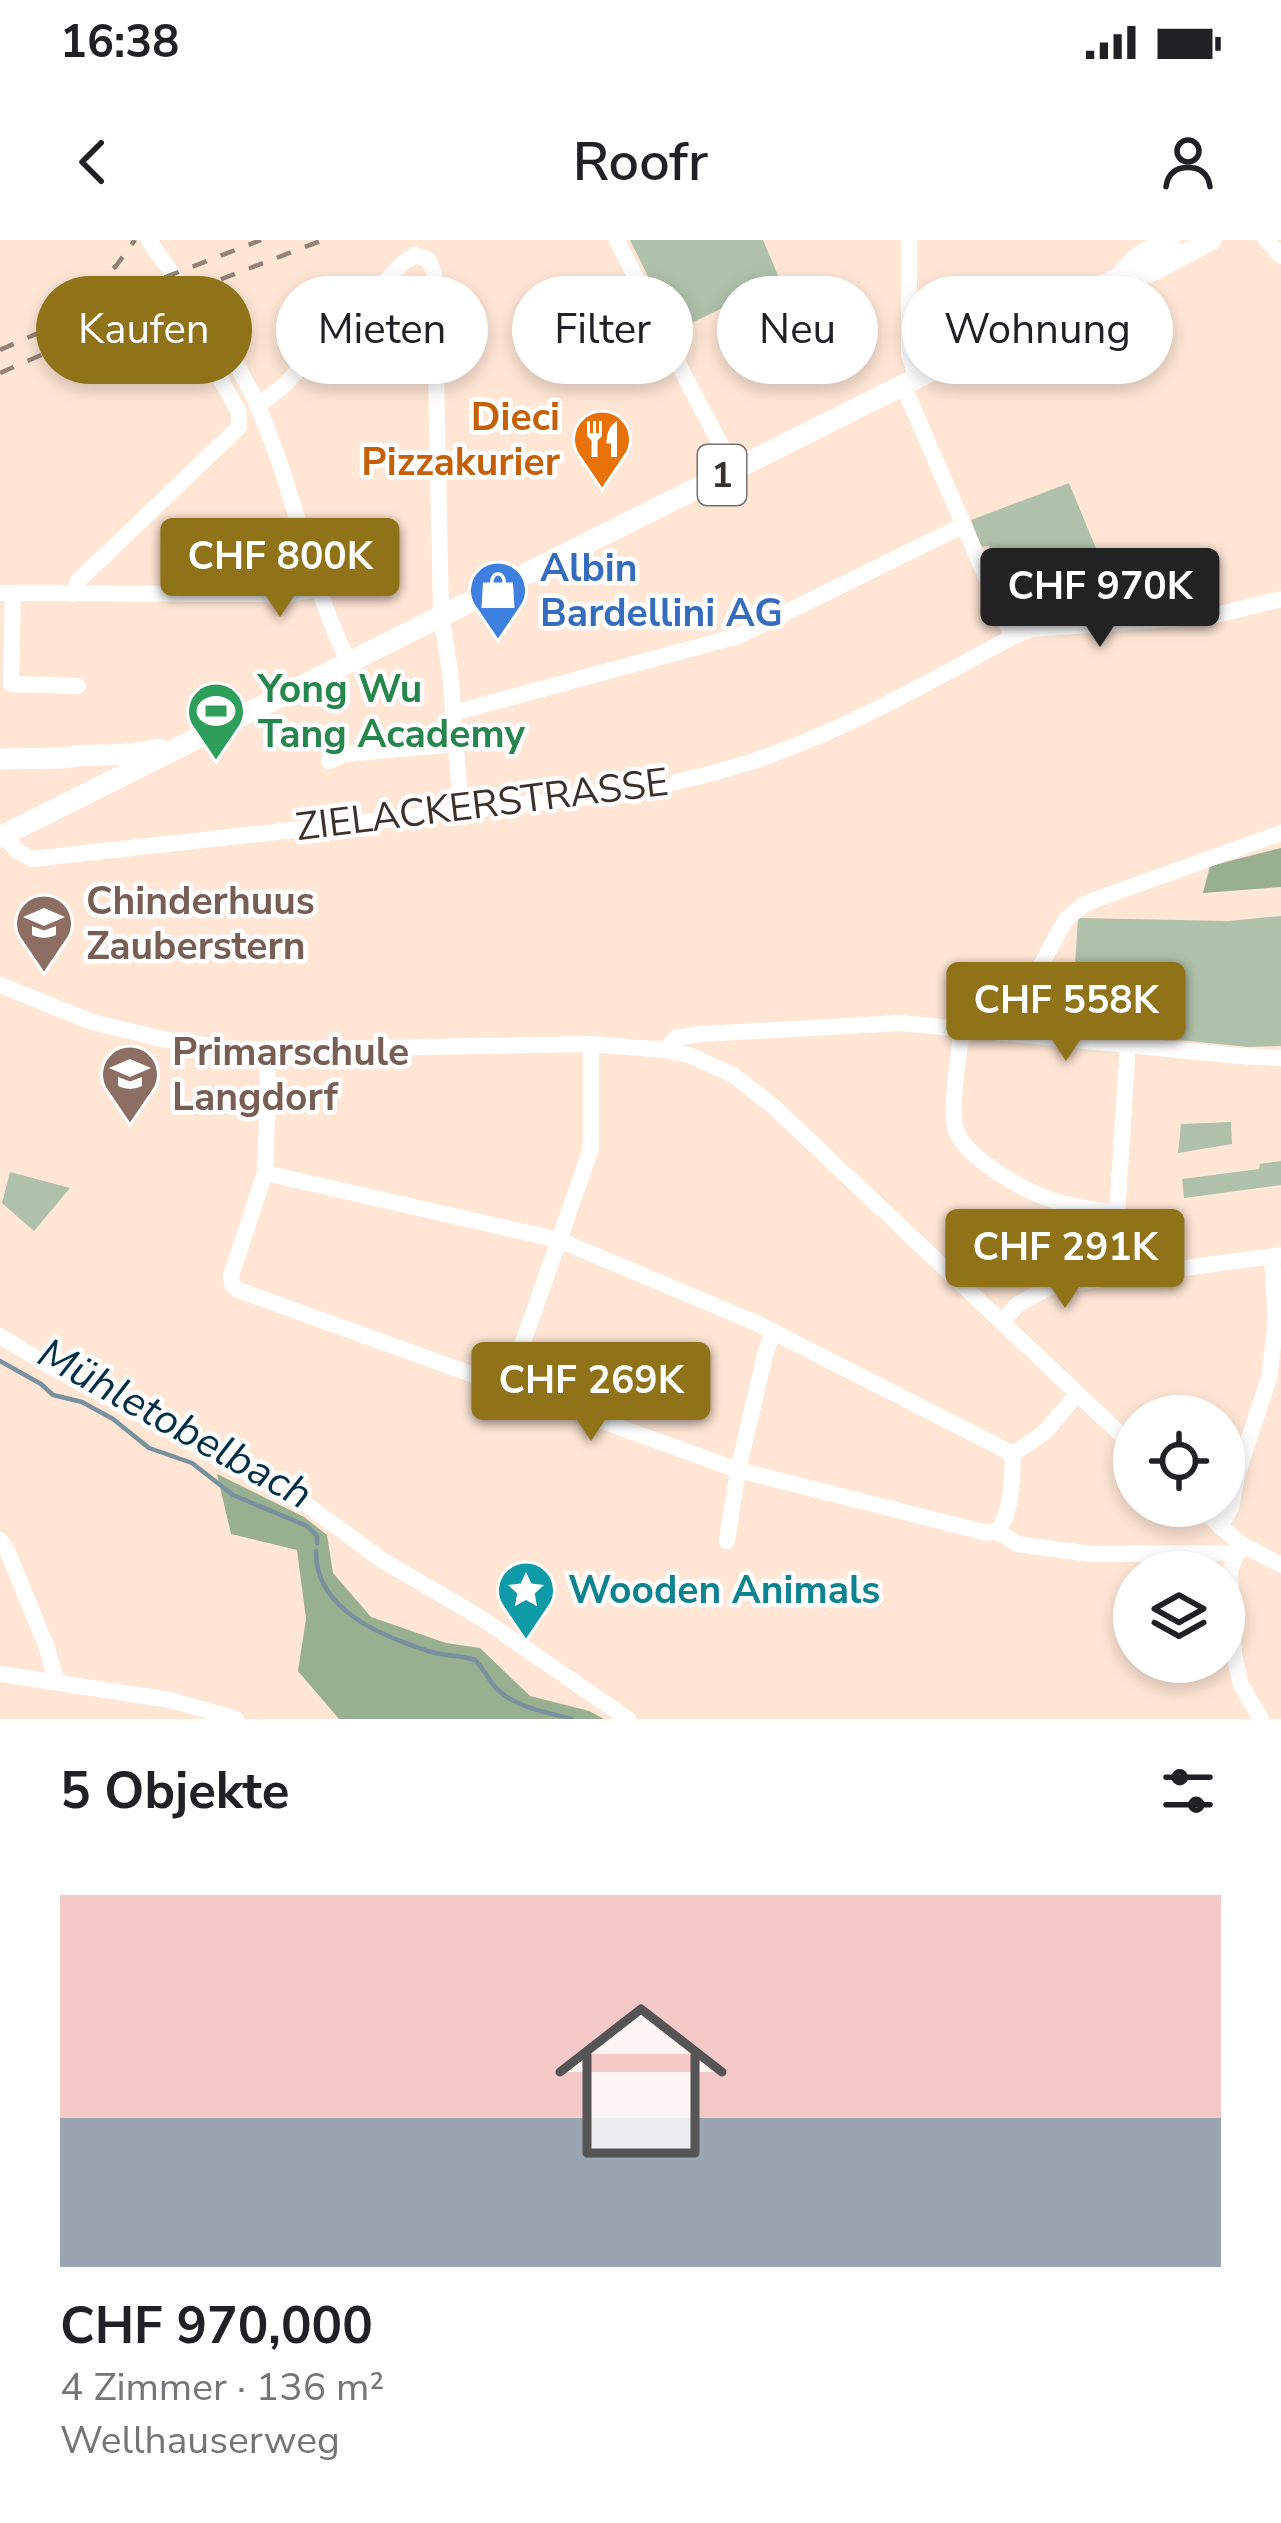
<!DOCTYPE html>
<html lang="de">
<head>
<meta charset="utf-8">
<style>
  body { margin:0; font-family:"Nunito Sans",sans-serif; background:#f6f6f6; color:#202124; height:100vh; display:flex; flex-direction:column; font-size:45px; white-space:nowrap }
  * { box-sizing:border-box; margin:0 }
  p { font-size:39px; color:#757577 }
  .icon { flex:none; width:66px; height:66px; fill:none; stroke:currentColor; stroke-width:2; stroke-linecap:round; stroke-linejoin:round }
  .map { position:relative; height:1479px; overflow:hidden }
  .details { display:flex; flex-direction:column; background:#fff; flex:1 }
  .details>* { flex:none }
  .hud { position:absolute; left:36px; top:36px; width:1209px; height:108px; display:flex; gap:24px }
  .tools { position:absolute; left:1113px; top:1155px; display:grid; gap:24px }
  .tools a { display:grid; place-items:center; width:132px; height:132px; border-radius:50%; background:#fff; box-shadow:0 6px 18px #0003; font-size:60px }
  .price { position:absolute; translate:-50% -102px; padding:0 27px; border-radius:12px; background:#907318; color:#fff; font-size:39px; line-height:78px; filter:drop-shadow(0 3px 6px #0008) }
  .price::after { content:''; position:absolute; left:50%; top:72px; width:36px; height:27px; margin-left:-18px; background:inherit; clip-path:polygon(0 0,100% 0,50% 100%) }
  .price.selected { background:#222; color:#fff }
  ul { padding:0; list-style:none }
  li { display:grid; align-content:center; gap:24px; height:636px; padding:0 60px }
  li+li { border-top:3px solid #e0e0e0 }
  li span { display:grid; place-items:center; height:372px; border-radius:0px; color:#555 }
  li>.icon { margin-inline-start:auto }
  span .icon { width:216px; height:216px; fill:#fffc; stroke-width:1 }
  li b { font-size:51px }
  h2 { display:flex; justify-content:space-between; align-items:center; height:144px; padding:0 60px; font-size:51px }
  .tag { padding:0 42px; border-radius:54px; background:#fff; box-shadow:0 6px 18px #0003; font-size:42px; line-height:108px }
  .tag.selected { background:#907318; color:#fff }
  .status { display:flex; justify-content:space-between; align-items:center; height:84px; padding:0 60px; background:#fff; direction:ltr }
  .status svg { height:33px; fill:currentColor }
  header { display:flex; justify-content:space-between; align-items:center; height:156px; padding:0 60px; background:#fff; font-size:54px; font-weight:600 }
  .map>svg:first-child { display:block }
  .green { fill:#afc1aa }
  .forest { fill:#98af90 }
  .lines { fill:none; stroke-linecap:round; stroke-linejoin:round }
  .stream { stroke:#79909e; stroke-width:4.5 }
  .minor { stroke:#fff; stroke-width:16 }
  .major { stroke:#fff; stroke-width:21 }
  .rail { stroke:#938278; stroke-width:4.5; stroke-dasharray:15 15; stroke-linecap:butt }
  .labels { text-anchor:middle; dominant-baseline:central; stroke-width:9; stroke-linejoin:round; paint-order:stroke }
  .shield { fill:#fff; stroke:#766f6b; stroke-width:3 }
  .shield-label { font-size:36px; font-weight:bold; fill:#3b312b }
  .food-label { font-size:39px; font-weight:bold; fill:#c56008; stroke:#fff; text-anchor:end }
  .shop-label { font-size:39px; font-weight:bold; fill:#366cbe; stroke:#fff; text-anchor:start }
  .leisure-label { font-size:39px; font-weight:bold; fill:#27864d; stroke:#fff; text-anchor:start }
  .street-label { font-size:39px; fill:#3b312b; stroke:#fff }
  .education-label { font-size:39px; font-weight:bold; fill:#785e54; stroke:#fff; text-anchor:start }
  .culture-label { font-size:39px; font-weight:bold; fill:#0d838f; stroke:#fff; text-anchor:start }
  .water-label { font-size:42px; font-style:italic; fill:#002f47; stroke:#fff }
</style>
</head>
<body>
<div class="status"><b>16:38</b><svg viewBox="0 0 49 12"><path d="M0 12V9h3v3zM5 12V6h3v6zM10 12V3h3v9zM15 12V0h3v12zM26 1h20v11H26zM47 4h2v5h-2z"/></svg></div>
<header><svg class="icon" aria-label="back" viewBox="0 0 24 24"><path d="M15 5l-7 7 7 7"/></svg>Roofr<svg class="icon" aria-label="person" viewBox="0 0 24 24"><circle cx="12" cy="8" r="4"/><path d="M4 21q1-7 8-7t8 7"/></svg></header>
<div class="map">
<svg width="1281" height="1479" viewBox="0 0 1281 1479">
  <rect width="100%" height="100%" fill="#ffe6d5"/>
  <!-- green -->
  <g class="green">
    <path d="M630,0H763L780,40L675,91Z"/>
    <path d="M1069,243L1121,369L1054,373L1053,369L1044,370L1043,374C1004,376 1006,361 990,330L996,327L989,306L981,307L971,280Z"/>
    <path d="M1281,676V806L1248,807L1071,789L1078,678L1229,681Z"/>
    <path d="M1231,882L1232,904L1178,913L1181,884Z"/>
    <path d="M1281,921V945L1184,958L1182,939L1259,929L1260,924Z"/>
    <path d="M10,932L70,948L34,991L2,963Z"/>
  </g>
  <!-- forest -->
  <g class="forest">
    <path d="M1281,608V647L1203,653L1210,626Z"/>
    <path d="M217,1234L304,1277L327,1295L333,1333L371,1377L446,1403L480,1408L530,1456L589,1471L604,1479H339L298,1431L306,1379L297,1310L231,1294Z"/>
  </g>
  <g class="lines">
    <!-- stream -->
    <g class="stream">
      <path d="M0,1121L41,1144L53,1155L82,1162L113,1179L149,1208L192,1223L233,1255L307,1286L317,1296V1303"/>
      <path d="M316,1311C315,1370 382,1396 428,1411C443,1416 460,1415 475,1420C484,1429 490,1443 499,1451C518,1468 549,1473 572,1479"/>
    </g>
    <!-- minor -->
    <g class="minor">
      <path d="M149,0C185,57 233,106 259,169C295,252 309,341 348,421"/>
      <path d="M617,0L688,143L734,229"/>
      <path d="M909,0V115L917,138"/>
      <path d="M1266,0L1281,16"/>
      <path d="M903,145L1012,397"/>
      <path d="M258,166L284,145L403,23L415,15L429,20L434,33L441,375L450,431L461,571"/>
      <path d="M0,353L289,354L317,349"/>
      <path d="M13,353L11,444L78,446"/>
      <path d="M73,354L78,341L239,187V172L217,133"/>
      <path d="M453,473L738,396L962,286"/>
      <path d="M329,521L345,514L456,504"/>
      <path d="M3,595L17,611L32,619L599,556C651,548 703,538 753,521C844,491 928,443 1012,397L1032,389L1212,376L1281,359"/>
      <path d="M0,745L92,782L162,799L239,810L591,804L665,810L689,815L733,835L774,867L1134,1207"/>
      <path d="M962,787C960,810 949,870 956,890C965,918 1025,951 1052,960C1072,968 1095,969 1116,972"/>
      <path d="M1009,792L1036,734L1066,679L1085,664L1100,658L1281,593"/>
      <path d="M266,810L268,844L265,933L231,1036L232,1044L238,1050L738,1230L987,1293L997,1291L1017,1304L1091,1314L1237,1313"/>
      <path d="M665,810L676,798L702,794L900,783L1240,816L1281,818"/>
      <path d="M265,933L559,1000L756,1083L1013,1214"/>
      <path d="M1113,1037L1128,804"/>
      <path d="M1002,1082L1018,1064L1052,1046L1281,1015"/>
      <path d="M0,1096L46,1124L307,1265L382,1320L481,1378L628,1479"/>
      <path d="M508,1145L591,909V804"/>
      <path d="M1013,1214L1045,1192L1077,1154"/>
      <path d="M1197,1266L1241,1304L1281,1325"/>
      <path d="M1220,1287L1231,1268L1237,1235L1269,1138L1276,1081L1272,1016"/>
      <path d="M997,1291C1012,1274 1012,1238 1013,1214"/>
      <path d="M0,1300L7,1310L47,1408L57,1442"/>
      <path d="M727,1301L738,1230L766,1111L774,1092"/>
      <path d="M1241,1305L1230,1330L1234,1414L1241,1445L1261,1479"/>
      <path d="M0,1434L170,1460L236,1479"/>
    </g>
    <!-- major -->
    <g class="major">
      <path d="M1118,39L1138,17L1170,0"/>
      <path d="M0,519L66,518L75,516L131,514L160,509"/>
      <path d="M0,597L1067,63L1117,39L1150,32L1211,0"/>
    </g>
    <!-- rail -->
    <g class="rail">
      <path d="M69,69L116,26L135,0"/>
      <path d="M0,110L153,42L261,0"/>
      <path d="M0,133L167,60L323,0"/>
    </g>
  </g>
  <!-- icons -->
  <defs>
    <symbol id="restaurant-pin" viewBox="-11 -11 22 30"><path d="M0 17L-7.5 6A9.5 9.5 0 1 1 7.5 6Z" fill="#e8710a" stroke="#fff"/><path d="M-5-6h1v4h1v-4h1v4h1v-4h1v5L-1.5 .5V6h-2V.5L-5-1ZM5-6V6H3V1.5H1.5Q1.5-4 5-6Z" fill="#fff"/></symbol>
    <symbol id="shop-pin" viewBox="-11 -11 22 30"><path d="M0 17L-7.5 6A9.5 9.5 0 1 1 7.5 6Z" fill="#3f7fe0" stroke="#fff"/><path d="M-5-2.5h2.3a2.7 3.5 0 0 1 5.4 0H5L5.5 6h-11ZM-1.5-2.5h3a1.5 2.3 0 0 0-3 0Z" fill="#fff"/></symbol>
    <symbol id="stadium-pin" viewBox="-11 -11 22 30"><path d="M0 17L-7.5 6A9.5 9.5 0 1 1 7.5 6Z" fill="#2e9e5b" stroke="#fff"/><path d="M0-5a6.5 5 0 1 0 0 10a6.5 5 0 1 0 0-10ZM-3.5-1.8h7v3.6h-7Z" fill="#fff"/></symbol>
    <symbol id="school-pin" viewBox="-11 -11 22 30"><path d="M0 17L-7.5 6A9.5 9.5 0 1 1 7.5 6Z" fill="#8d6e63" stroke="#fff"/><path d="M0-5L7-2L0 1L-7-2ZM-4 1L0 2.5L4 1V4Q0 6-4 4Z" fill="#fff"/></symbol>
    <symbol id="sight-pin" viewBox="-11 -11 22 30"><path d="M0 17L-7.5 6A9.5 9.5 0 1 1 7.5 6Z" fill="#0f9aa8" stroke="#fff"/><path d="M0-6L1.8-2.2L6-1.7L2.9 1.2L3.7 5.4L0 3.3L-3.7 5.4L-2.9 1.2L-6-1.7L-1.8-2.2Z" fill="#fff"/></symbol>
  </defs>
  <g fill-rule="evenodd">
    <use href="#restaurant-pin" x="569" y="166" width="66" height="90"/>
    <use href="#shop-pin" x="465" y="317" width="66" height="90"/>
    <use href="#stadium-pin" x="183" y="438" width="66" height="90"/>
    <use href="#school-pin" x="11" y="650" width="66" height="90"/>
    <use href="#school-pin" x="97" y="801" width="66" height="90"/>
    <use href="#sight-pin" x="493" y="1317" width="66" height="90"/>
  </g>
  <g class="labels">
    <!-- shield labels -->
    <rect class="shield" x="698" y="205" width="48" height="60" rx="9"/>
    <g class="shield-label">
      <text x="722" y="235">1</text>
    </g>
    <!-- food labels -->
    <g class="food-label">
      <text x="560" y="177">Dieci<tspan x="560" dy="45">Pizzakurier</tspan></text>
    </g>
    <!-- shop labels -->
    <g class="shop-label">
      <text x="540" y="328">Albin<tspan x="540" dy="45">Bardellini AG</tspan></text>
    </g>
    <!-- leisure labels -->
    <g class="leisure-label">
      <text x="258" y="449">Yong Wu<tspan x="258" dy="45">Tang Academy</tspan></text>
    </g>
    <!-- street labels -->
    <g class="street-label">
      <text transform="translate(482 565) rotate(-7)">ZIELACKERSTRASSE</text>
    </g>
    <!-- education labels -->
    <g class="education-label">
      <text x="86" y="661">Chinderhuus<tspan x="86" dy="45">Zauberstern</tspan></text>
      <text x="172" y="812">Primarschule<tspan x="172" dy="45">Langdorf</tspan></text>
    </g>
    <!-- culture labels -->
    <g class="culture-label">
      <text x="568" y="1350">Wooden Animals</text>
    </g>
    <!-- water labels -->
    <g class="water-label">
      <text transform="translate(175 1184) rotate(29)">Mühletobelbach</text>
    </g>
  </g>
</svg>
<div class="tools">
<a><svg class="icon" aria-label="locate" viewBox="0 0 24 24"><circle cx="12" cy="12" r="6"/><path d="M12 2v4M12 18v4M2 12h4M18 12h4"/></svg></a>
<a><svg class="icon" aria-label="layers" viewBox="0 0 24 24"><path d="M12 4l9 5-9 5-9-5zM3 14l9 5 9-5"/></svg></a>
</div>
<b class="price" style="left:280px;top:380px">CHF 800K</b>
<b class="price selected" style="left:1100px;top:410px">CHF 970K</b>
<b class="price" style="left:1066px;top:824px">CHF 558K</b>
<b class="price" style="left:1065px;top:1071px">CHF 291K</b>
<b class="price" style="left:591px;top:1204px">CHF 269K</b>
<div class="hud">
<a class="tag selected">Kaufen</a>
<a class="tag">Mieten</a>
<a class="tag">Filter</a>
<a class="tag">Neu</a>
<a class="tag">Wohnung</a>
</div>
</div>
<section class="details">
<h2>5 Objekte<svg class="icon" aria-label="filters" viewBox="0 0 24 24"><path d="M4 7h16M4 17h16"/><circle cx="9" cy="7" r="2"/><circle cx="15" cy="17" r="2"/></svg></h2>
<ul>
<li><span style="background:linear-gradient(#f6c9c9 60%,#9aa5b1 0)"><svg class="icon" aria-label="home" viewBox="0 0 24 24"><path d="M3 11l9-7 9 7M6 9v11h12V9"/></svg></span><div><b>CHF 970,000</b><p>4 Zimmer · 136 m²</p><p>Wellhauserweg</p></div></li>
</ul>
</section>
</body>
</html>
